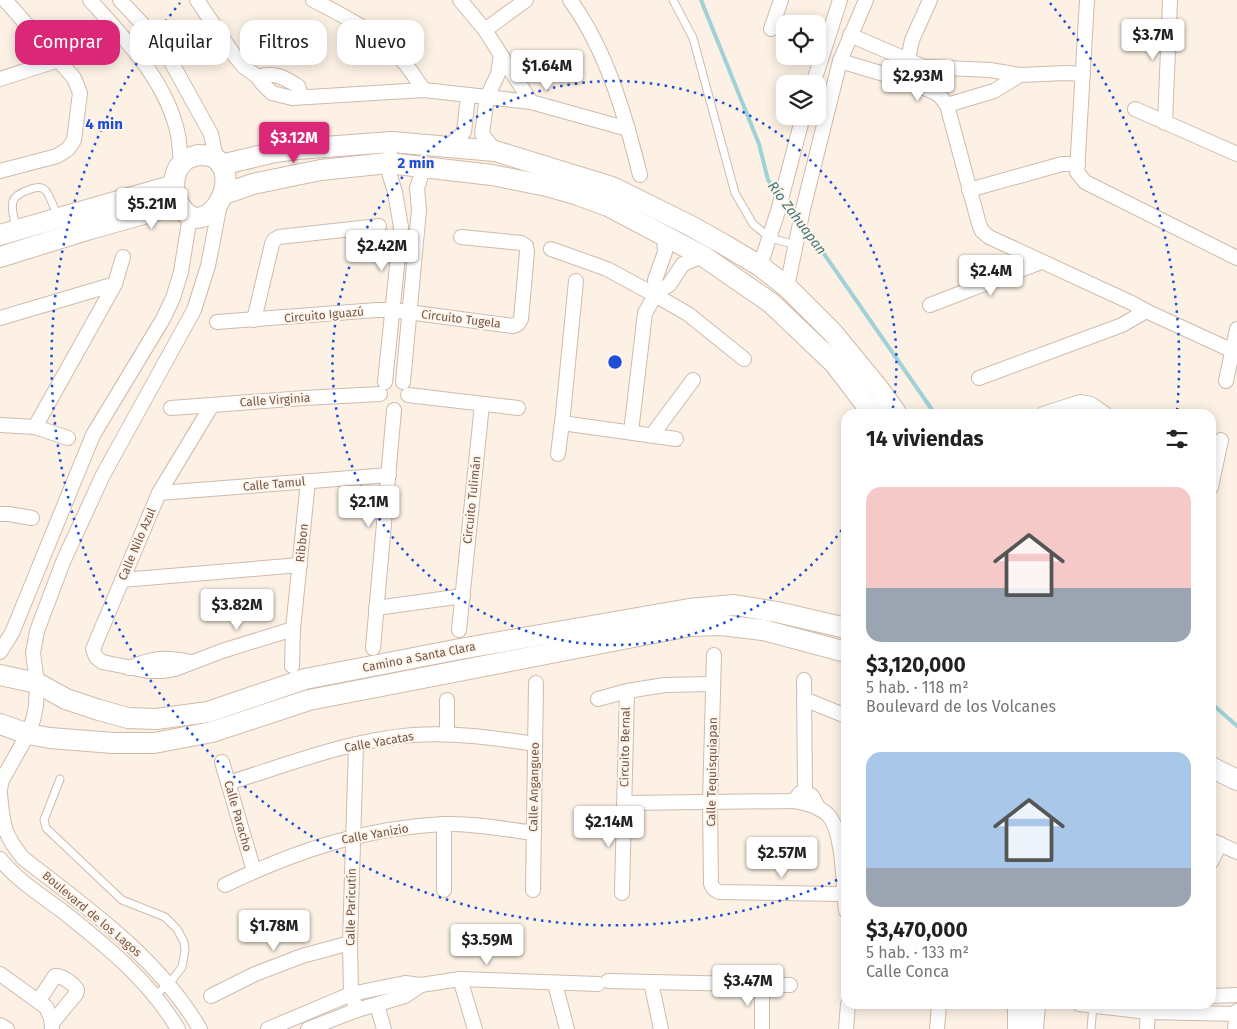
<!DOCTYPE html>
<html lang="es">
<head>
<meta charset="utf-8">
<style>
  body { margin:0; font-family:"Fira Sans",sans-serif; background:#f2f2f2; color:#222; height:100vh; display:flex; flex-direction:column; font-size:19px; white-space:nowrap }
  * { box-sizing:border-box; margin:0 }
  p { font-size:16px; color:#767676 }
  .icon { flex:none; width:28px; height:28px; fill:none; stroke:currentColor; stroke-width:2; stroke-linecap:round; stroke-linejoin:round }
  .map { position:relative; flex:1; overflow:hidden }
  .drawer { position:absolute; left:841px; top:409px; width:375px; height:600px; display:flex; flex-direction:column; background:#fff; border-radius:15px; box-shadow:0 2px 12px #0003 }
  .drawer>* { flex:none }
  .guide { position:absolute; left:15px; top:20px; width:475px; height:45px; display:flex; gap:10px }
  .tools { position:absolute; left:776px; top:15px; display:grid; gap:10px }
  .tools a { display:grid; place-items:center; width:50px; height:50px; border-radius:10px; background:#fff; box-shadow:0 2px 12px #0003; font-size:25px }
  .price { position:absolute; translate:-50% -42px; padding:0 11px; border-radius:5px; background:#fff; color:#222; font-size:16px; line-height:32px; filter:drop-shadow(0 1px 2px #0008) }
  .price::after { content:''; position:absolute; left:50%; top:30px; width:15px; height:11px; margin-left:-8px; background:inherit; clip-path:polygon(0 0,100% 0,50% 100%) }
  .price.active { background:#db2777; color:#fff }
  ul { padding:0; list-style:none }
  li { display:grid; align-content:center; gap:10px; height:265px; padding:0 25px }
  li span { display:grid; place-items:center; height:155px; border-radius:15px; color:#555 }
  li>.icon { margin-inline-start:auto }
  span .icon { width:90px; height:90px; fill:#fffc; stroke-width:1 }
  li b { font-size:21px }
  h2 { display:flex; justify-content:space-between; align-items:center; height:60px; padding:0 25px; font-size:21px }
  .pill { padding:0 18px; border-radius:15px; background:#fff; box-shadow:0 2px 12px #0003; font-size:18px; line-height:45px }
  .pill.active { background:#db2777; color:#fff }
  .map>svg:first-child { display:block }
  .lines { fill:none; stroke-linecap:round; stroke-linejoin:round }
  .stream { stroke:#9fd1d6; stroke-width:4 }
  .lane-casing { stroke:#cfbbad; stroke-width:9 }
  .street-casing { stroke:#cfbbad; stroke-width:16 }
  .secondary-casing { stroke:#d2baaa; stroke-width:22 }
  .lane { stroke:#fff; stroke-width:7 }
  .street { stroke:#fff; stroke-width:14 }
  .secondary { stroke:#fff; stroke-width:20 }
  .ring { fill:none; stroke:#1d4ed8; stroke-width:2.5; stroke-dasharray:2.5 5 }
  .labels { text-anchor:middle; dominant-baseline:central; stroke-width:4; stroke-linejoin:round; paint-order:stroke }
  .street-label { font-size:12px; fill:#74574a; stroke:#fff5ea }
  .water-label { font-size:14px; font-style:italic; fill:#41787f; stroke:#fff5ea }
  .centre { fill:#1d4ed8; stroke:#fff5ea; stroke-width:2.5 }
  .ring-label { font-size:15px; text-anchor:middle; font-weight:bold; fill:#1d4ed8; stroke:#fff5ea; stroke-width:4; stroke-linejoin:round; paint-order:stroke }
</style>
</head>
<body>
<div class="map">
<svg width="1237" height="1029" viewBox="0 0 1237 1029">
  <rect width="100%" height="100%" fill="#fcf1e4"/>
  <g class="lines">
    <!-- stream -->
    <g class="stream">
      <path d="M701,0L759,144L768,180L779,194"/>
      <path d="M785,201L798,217"/>
      <path d="M804,225L935,414"/>
      <path d="M1211,703L1237,726"/>
    </g>
    <defs>
      <g id="lane">
        <path d="M673,0L693,38L735,193L753,224L770,238L796,245"/>
        <path d="M16,229C13,209 5,198 28,190C33,188 39,186 44,189C49,192 55,211 58,217"/>
        <path d="M60,779L44,820L46,828L122,900L165,917L177,929L184,942L185,950L182,967L169,984L155,995"/>
        <path d="M1091,1029L1093,1006"/>
      </g>
      <g id="street">
        <path d="M90,0C125,39 167,81 178,135C180,145 180,156 181,166"/>
        <path d="M120,0L148,30L169,58L211,134L216,159"/>
        <path d="M197,0L234,55L244,67L258,77L262,83L272,93L292,98L424,90L531,102"/>
        <path d="M313,0C344,16 380,34 403,61C411,70 417,81 424,90"/>
        <path d="M460,0L485,30L531,102L628,129"/>
        <path d="M570,0C607,51 625,115 640,175"/>
        <path d="M1087,0L1077,172L1085,182L1237,258"/>
        <path d="M771,29L781,0"/>
        <path d="M485,30L526,0"/>
        <path d="M850,35L924,67L990,70L1020,75L1066,73L1083,74"/>
        <path d="M840,61L904,80L934,92L940,96L947,105L979,224L982,231L989,237L1134,304L1146,311L1233,351"/>
        <path d="M258,77C273,71 285,78 298,86L301,96"/>
        <path d="M0,79L59,60"/>
        <path d="M904,80L912,40L930,0"/>
        <path d="M813,84L840,0"/>
        <path d="M947,105L994,91L1020,75"/>
        <path d="M1135,109L1237,154"/>
        <path d="M1165,123L1170,0"/>
        <path d="M449,146L464,132L468,96"/>
        <path d="M495,151L482,134L487,97L498,74L501,55"/>
        <path d="M0,171L57,156L68,149L74,140L80,93L74,78L5,0"/>
        <path d="M969,190L1062,164H1078"/>
        <path d="M551,249L607,269L655,295L688,314L744,359"/>
        <path d="M760,266L778,211L803,116"/>
        <path d="M787,287L803,209L840,61L866,0"/>
        <path d="M657,292L655,280L665,252L664,234"/>
        <path d="M930,305L1041,262"/>
        <path d="M0,318L115,284"/>
        <path d="M254,320L272,244L274,240L279,237L379,226"/>
        <path d="M217,322L377,310H393L513,326L518,324L521,319L527,252L526,246L521,243L461,237"/>
        <path d="M979,378L1122,325L1146,311"/>
        <path d="M1226,381L1237,329"/>
        <path d="M385,382L401,227L395,192L390,176L388,163L390,155"/>
        <path d="M403,382L419,210L417,188L424,167"/>
        <path d="M408,395L518,408"/>
        <path d="M212,405L159,493L93,649L96,657L102,662L148,671H162L175,669L222,651L293,629"/>
        <path d="M171,408L304,398L380,394"/>
        <path d="M1043,414L1080,402L1091,404L1105,414"/>
        <path d="M562,423L676,439"/>
        <path d="M0,425L35,427L68,438"/>
        <path d="M35,427L115,284L123,257"/>
        <path d="M631,432L645,313L657,292L669,285L683,264L703,256"/>
        <path d="M652,435L693,380"/>
        <path d="M558,454L563,414L576,281"/>
        <path d="M1211,487L1221,440"/>
        <path d="M159,493L389,475"/>
        <path d="M0,514H9L32,518"/>
        <path d="M122,580L300,565"/>
        <path d="M376,608L463,596"/>
        <path d="M459,630L482,404"/>
        <path d="M373,648L394,410"/>
        <path d="M0,652L12,633L93,435L163,319L173,298L181,272L190,216"/>
        <path d="M714,655L710,802L711,884L714,889L719,892L844,894"/>
        <path d="M292,666L293,629L308,481"/>
        <path d="M129,668C152,658 166,656 190,662"/>
        <path d="M804,680L805,792"/>
        <path d="M598,699L627,691L665,685L713,684"/>
        <path d="M804,699L846,716"/>
        <path d="M447,734V700"/>
        <path d="M356,744L350,943L351,994L357,1010"/>
        <path d="M222,762L254,871"/>
        <path d="M228,783C289,764 350,740 413,735C454,732 494,738 535,744"/>
        <path d="M0,789L2,780L28,734L33,720L36,706L37,683L33,653L37,631L63,562L103,475L194,310L208,266L220,204"/>
        <path d="M0,794C3,824 3,834 23,858C88,909 157,956 200,1029"/>
        <path d="M624,803L794,801"/>
        <path d="M819,809L812,796L805,792L800,793L794,801C806,803 821,807 829,816C844,834 843,887 846,911"/>
        <path d="M1211,840L1237,852"/>
        <path d="M0,859C17,880 39,894 61,910C105,945 149,980 178,1029"/>
        <path d="M1211,862L1220,844"/>
        <path d="M225,885C296,851 363,828 443,824C473,823 504,829 534,833"/>
        <path d="M444,890V824"/>
        <path d="M533,890L536,683"/>
        <path d="M622,893L627,691"/>
        <path d="M0,974L46,1007L51,1018L52,1028"/>
        <path d="M460,979L475,1029"/>
        <path d="M608,981L790,985"/>
        <path d="M651,982L661,1029"/>
        <path d="M555,984L567,1029"/>
        <path d="M762,984V1029"/>
        <path d="M211,996L255,974L302,956L350,943"/>
        <path d="M1211,996L1237,995"/>
        <path d="M39,1000L55,976C62,975 74,984 77,990L76,994L52,1023"/>
        <path d="M1079,1004L1148,1012L1237,1014"/>
        <path d="M377,1005L384,1029"/>
        <path d="M0,1025L7,1029"/>
        <path d="M268,1029L351,994L405,983L421,985L460,979L598,984"/>
        <path d="M308,1029L357,1010L405,996L421,985"/>
        <path d="M846,1029L848,1004"/>
        <path d="M937,1029L939,1004"/>
        <path d="M1147,1029L1148,1004"/>
        <path d="M1235,1029L1237,1011"/>
      </g>
      <g id="secondary">
        <path d="M198,155C203,155 208,155 213,157C246,175 206,244 181,207C171,192 171,170 187,159C190,157 195,156 198,155Z"/>
        <path d="M221,165L275,152L297,149L392,142L495,151L612,187L689,225L723,244L760,266L787,287L833,333L879,389L897,414"/>
        <path d="M224,194L253,184L296,175L321,170L388,163L492,175L547,186L578,195L608,206L703,256L771,303L834,363L873,414"/>
        <path d="M0,235L174,185"/>
        <path d="M0,257L90,229L179,204"/>
        <path d="M0,675L37,683L66,699L99,710L128,718L156,719L208,712L305,679L460,649L689,609L734,605L777,612L846,628"/>
        <path d="M0,724L28,734L50,738L113,743H154L212,732L309,700L690,626L721,625L763,630L846,652"/>
        <path d="M1211,767L1237,780"/>
        <path d="M1018,1029V1004"/>
        <path d="M1033,1029L1035,1004"/>
      </g>
    </defs>
    <!-- lane casing -->
    <use href="#lane" class="lane-casing"/>
    <!-- street casing -->
    <use href="#street" class="street-casing"/>
    <!-- secondary casing -->
    <use href="#secondary" class="secondary-casing"/>
    <!-- lane -->
    <use href="#lane" class="lane"/>
    <!-- street -->
    <use href="#street" class="street"/>
    <!-- secondary -->
    <use href="#secondary" class="secondary"/>
  </g>
  <!-- distance rings -->
  <g class="ring">
    <path d="M846 524A282 282 0 1 1 892 413"/>
    <path d="M844 877A564 564 0 0 1 180 3M1050 3A564 564 0 0 1 1177 411"/>
  </g>
  <g class="labels">
    <!-- street labels -->
    <g class="street-label">
      <text transform="translate(324 315) rotate(-5)">Circuito Iguazú</text>
      <text transform="translate(461 319) rotate(7)">Circuito Tugela</text>
      <text transform="translate(275 400) rotate(-4)">Calle Virginia</text>
      <text transform="translate(274 484) rotate(-5)">Calle Tamul</text>
      <text transform="translate(472 500) rotate(-84)">Circuito Tulimán</text>
      <text transform="translate(302 543) rotate(-84)">Ribbon</text>
      <text transform="translate(137 544) rotate(-67)">Calle Nilo Azul</text>
      <text transform="translate(419 657) rotate(-11)">Camino a Santa Clara</text>
      <text transform="translate(379 742) rotate(-10)">Calle Yacatas</text>
      <text transform="translate(625 747) rotate(-89)">Circuito Bernal</text>
      <text transform="translate(712 772) rotate(-89)">Calle Tequisquiapan</text>
      <text transform="translate(534 787) rotate(-89)">Calle Angangueo</text>
      <text transform="translate(238 816) rotate(74)">Calle Paracho</text>
      <text transform="translate(375 834) rotate(-10)">Calle Yanizio</text>
      <text transform="translate(351 907) rotate(-89)">Calle Paricutín</text>
      <text transform="translate(92 914) rotate(40)">Boulevard de los Lagos</text>
    </g>
    <!-- water labels -->
    <g class="water-label">
      <text transform="translate(797 218) rotate(53)">Río Zahuapan</text>
    </g>
  </g>
  <circle cx="615" cy="362" r="8" class="centre"/>
  <g class="ring-label">
    <text x="104" y="129">4 min</text>
    <text x="416" y="168">2 min</text>
  </g>
</svg>
<div class="tools">
<a><svg class="icon" aria-label="locate" viewBox="0 0 24 24"><circle cx="12" cy="12" r="6"/><path d="M12 2v4M12 18v4M2 12h4M18 12h4"/></svg></a>
<a><svg class="icon" aria-label="layers" viewBox="0 0 24 24"><path d="M12 4l9 5-9 5-9-5zM3 14l9 5 9-5"/></svg></a>
</div>
<b class="price" style="left:1153px;top:61px">$3.7M</b>
<b class="price" style="left:547px;top:92px">$1.64M</b>
<b class="price" style="left:918px;top:102px">$2.93M</b>
<b class="price active" style="left:294px;top:164px">$3.12M</b>
<b class="price" style="left:152px;top:230px">$5.21M</b>
<b class="price" style="left:382px;top:272px">$2.42M</b>
<b class="price" style="left:991px;top:297px">$2.4M</b>
<b class="price" style="left:369px;top:528px">$2.1M</b>
<b class="price" style="left:237px;top:631px">$3.82M</b>
<b class="price" style="left:609px;top:848px">$2.14M</b>
<b class="price" style="left:782px;top:879px">$2.57M</b>
<b class="price" style="left:274px;top:952px">$1.78M</b>
<b class="price" style="left:487px;top:966px">$3.59M</b>
<b class="price" style="left:748px;top:1007px">$3.47M</b>
<div class="guide">
<a class="pill active">Comprar</a>
<a class="pill">Alquilar</a>
<a class="pill">Filtros</a>
<a class="pill">Nuevo</a>
</div>
<section class="drawer">
<h2>14 viviendas<svg class="icon" aria-label="filters" viewBox="0 0 24 24"><path d="M4 7h16M4 17h16"/><circle cx="9" cy="7" r="2"/><circle cx="15" cy="17" r="2"/></svg></h2>
<ul>
<li><span style="background:linear-gradient(#f6c9c9 65%,#9aa5b1 0)"><svg class="icon" aria-label="home" viewBox="0 0 24 24"><path d="M3 11l9-7 9 7M6 9v11h12V9"/></svg></span><div><b>$3,120,000</b><p>5 hab. · 118 m²</p><p>Boulevard de los Volcanes</p></div></li>
<li><span style="background:linear-gradient(#a9c7e8 75%,#9aa5b1 0)"><svg class="icon" aria-label="home" viewBox="0 0 24 24"><path d="M3 11l9-7 9 7M6 9v11h12V9"/></svg></span><div><b>$3,470,000</b><p>5 hab. · 133 m²</p><p>Calle Conca</p></div></li>
</ul>
</section>
</div>
</body>
</html>
